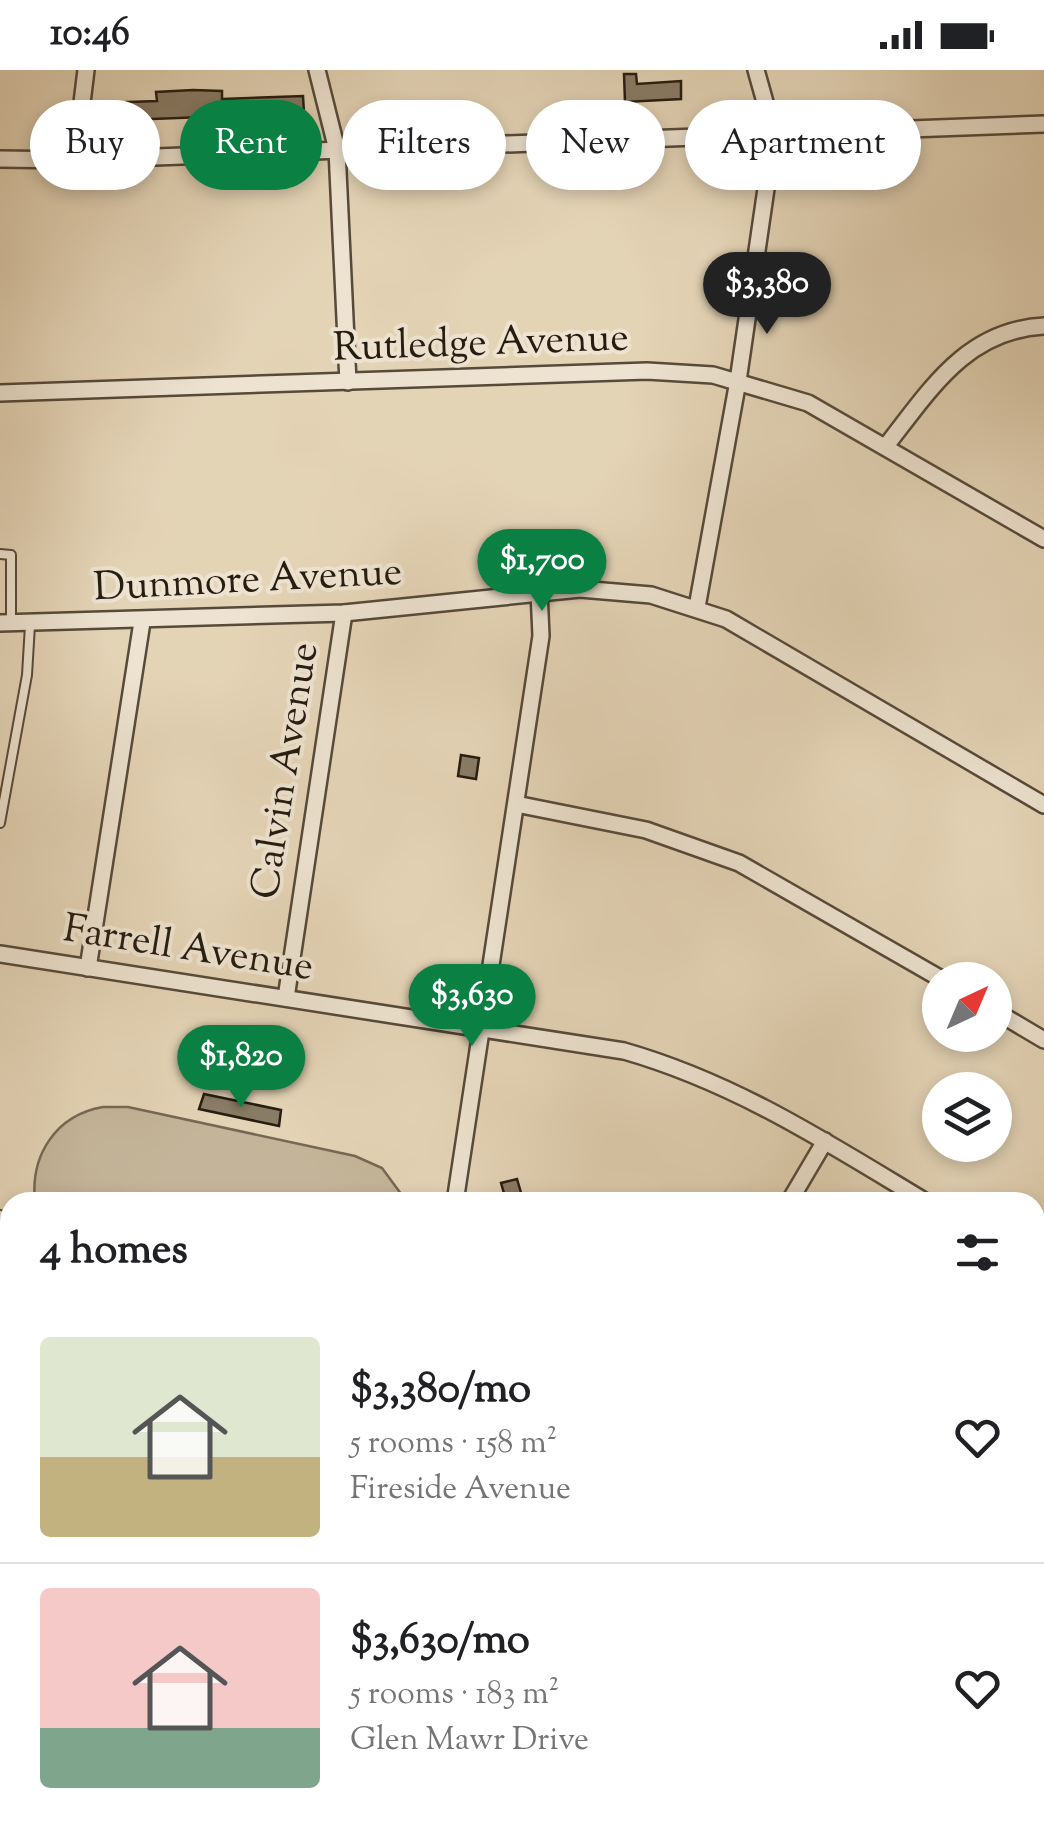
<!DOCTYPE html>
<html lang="en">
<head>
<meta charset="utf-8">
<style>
  body { margin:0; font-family:"Sorts Mill Goudy",serif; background:#f2f2f2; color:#202124; height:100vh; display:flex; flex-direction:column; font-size:38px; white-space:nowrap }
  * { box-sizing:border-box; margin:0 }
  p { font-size:32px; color:#757577 }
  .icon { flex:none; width:55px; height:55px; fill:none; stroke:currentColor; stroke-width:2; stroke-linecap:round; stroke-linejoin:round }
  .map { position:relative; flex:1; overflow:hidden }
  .details { position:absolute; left:0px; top:1122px; width:1045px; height:642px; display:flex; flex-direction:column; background:#fff; border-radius:30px 30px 0 0; box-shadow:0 5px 15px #0003 }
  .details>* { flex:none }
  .top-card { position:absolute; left:30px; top:30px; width:985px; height:90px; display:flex; gap:20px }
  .needle { width:65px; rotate:44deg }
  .controls { position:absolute; left:922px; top:892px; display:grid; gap:20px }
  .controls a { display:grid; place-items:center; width:90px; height:90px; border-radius:50%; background:#fff; box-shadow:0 5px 15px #0003; font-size:50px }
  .price { position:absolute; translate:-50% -85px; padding:0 22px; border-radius:35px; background:#0b8043; color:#fff; font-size:32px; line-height:65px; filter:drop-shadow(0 2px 5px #0008) }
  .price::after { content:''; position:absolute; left:50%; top:60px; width:30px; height:22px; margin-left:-15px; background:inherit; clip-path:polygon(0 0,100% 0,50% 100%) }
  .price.selected { background:#222; color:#fff }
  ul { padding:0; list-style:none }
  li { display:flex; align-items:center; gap:30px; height:250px; padding:0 40px }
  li+li { border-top:2px solid #e0e0e0 }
  li span { display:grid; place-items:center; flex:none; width:280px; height:200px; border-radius:10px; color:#555 }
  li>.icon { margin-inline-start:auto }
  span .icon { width:120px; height:120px; fill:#fffc; stroke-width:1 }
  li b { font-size:42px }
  h2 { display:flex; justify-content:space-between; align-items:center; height:120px; padding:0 40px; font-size:42px }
  .tag { padding:0 35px; border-radius:45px; background:#fff; box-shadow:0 5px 15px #0003; font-size:35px; line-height:90px }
  .tag.selected { background:#0b8043; color:#fff }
  .status { display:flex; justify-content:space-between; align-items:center; height:70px; padding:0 50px; background:#fff; direction:ltr }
  .status svg { height:28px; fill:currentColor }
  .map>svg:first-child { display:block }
  .grass { fill:#c4b59a; stroke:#756855; stroke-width:2.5 }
  .forest { fill:url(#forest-firs); stroke:#756855; stroke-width:2.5 }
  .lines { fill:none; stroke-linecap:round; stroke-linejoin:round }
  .stream { stroke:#716552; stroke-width:4 }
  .building { fill:#897c66; stroke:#261c10; stroke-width:2.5 }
  .lane-casing { stroke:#564a3a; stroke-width:12 }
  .street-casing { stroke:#564a3a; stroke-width:20 }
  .lane { stroke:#ede3d0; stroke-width:8 }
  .street { stroke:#ede3d0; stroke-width:15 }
  .labels { text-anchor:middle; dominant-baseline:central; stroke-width:8; stroke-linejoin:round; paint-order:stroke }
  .street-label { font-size:40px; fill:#261c10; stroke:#ede3d0 }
</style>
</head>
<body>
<div class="status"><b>10:46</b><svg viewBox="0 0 49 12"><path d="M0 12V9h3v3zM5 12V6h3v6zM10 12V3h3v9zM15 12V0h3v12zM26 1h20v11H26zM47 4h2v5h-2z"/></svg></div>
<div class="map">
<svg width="1044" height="1763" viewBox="0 0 1044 1763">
  <defs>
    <pattern id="forest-firs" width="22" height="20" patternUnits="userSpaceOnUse" patternTransform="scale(2.5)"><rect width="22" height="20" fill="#c4b59a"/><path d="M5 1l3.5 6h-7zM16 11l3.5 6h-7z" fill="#a89b84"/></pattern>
  </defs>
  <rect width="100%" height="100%" fill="#e4d4b6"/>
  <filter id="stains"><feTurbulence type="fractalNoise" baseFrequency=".002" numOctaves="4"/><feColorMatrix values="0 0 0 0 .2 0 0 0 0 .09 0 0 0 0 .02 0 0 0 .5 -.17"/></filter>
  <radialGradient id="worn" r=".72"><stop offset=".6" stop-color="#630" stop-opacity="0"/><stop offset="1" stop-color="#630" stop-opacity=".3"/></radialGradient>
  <!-- grass -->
  <path class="grass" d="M103,1037H128L355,1086L382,1098L407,1132H35C30,1085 56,1045 103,1037Z"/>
  <!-- forest -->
  <path class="forest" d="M1044,1321V1763H806L808,1755H1035V1328Z"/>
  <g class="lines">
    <!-- stream -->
    <g class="stream">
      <path d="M1035,1347L1044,1341"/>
      <path d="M827,1763L829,1755"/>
    </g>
  </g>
  <!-- building -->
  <g class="building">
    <path d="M624,4H636L637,14L681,11V29L625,32Z"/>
    <path d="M193,20L222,21V29L303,26L304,43L101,51L100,33L157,31L156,22Z"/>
    <path d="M461,685L479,688L476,709L458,706Z"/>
    <path d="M204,1024L281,1040L279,1056L199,1039Z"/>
    <path d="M517,1109L522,1126L506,1130L501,1113Z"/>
  </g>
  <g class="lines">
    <defs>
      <g id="lane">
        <path d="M0,484L11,485V554"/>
        <path d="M0,753L27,605L30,555"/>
        <path d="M0,1145L10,1156"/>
        <path d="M0,1520L10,1522"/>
        <path d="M0,1555L10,1557"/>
        <path d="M0,1596L10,1598"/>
        <path d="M0,1635L10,1636"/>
      </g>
      <g id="street">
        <path d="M317,0L337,80L348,312"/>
        <path d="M0,89L75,90L1044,54"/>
        <path d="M75,90L86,0"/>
        <path d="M0,323L647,301L713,305L808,333L1044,469"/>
        <path d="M886,376C930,320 966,260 1044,256"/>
        <path d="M697,537L738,311L774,64L756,0"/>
        <path d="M0,553L344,543L580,519L651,525L726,549L1044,735"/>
        <path d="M516,734L646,760L739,793L943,910"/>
        <path d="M0,884L624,981C736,1013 828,1073 926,1132"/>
        <path d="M88,898L142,552"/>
        <path d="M286,928L344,543"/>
        <path d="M995,941L1044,970"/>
        <path d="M455,1132L541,566L539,521"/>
        <path d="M789,1132L825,1071"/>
        <path d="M1035,1166L1044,1154"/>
        <path d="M0,1676L10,1677"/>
        <path d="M507,1755L515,1763"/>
        <path d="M359,1763L360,1755"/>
        <path d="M655,1763L659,1755"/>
      </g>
    </defs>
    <!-- lane casing -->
    <use href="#lane" class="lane-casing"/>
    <!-- street casing -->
    <use href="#street" class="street-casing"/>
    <!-- lane -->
    <use href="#lane" class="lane"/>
    <!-- street -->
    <use href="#street" class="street"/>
  </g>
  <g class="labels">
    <!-- street labels -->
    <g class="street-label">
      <text transform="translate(481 275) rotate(-2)">Rutledge Avenue</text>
      <text transform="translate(248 512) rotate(-3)">Dunmore Avenue</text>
      <text transform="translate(287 701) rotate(-81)">Calvin Avenue</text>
      <text transform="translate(188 880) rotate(9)">Farrell Avenue</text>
    </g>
  </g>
  <rect width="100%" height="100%" filter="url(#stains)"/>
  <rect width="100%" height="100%" fill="url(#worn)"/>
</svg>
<div class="controls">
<a><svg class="needle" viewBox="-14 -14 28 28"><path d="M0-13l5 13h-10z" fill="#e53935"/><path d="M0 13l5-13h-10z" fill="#757577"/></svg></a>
<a><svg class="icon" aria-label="layers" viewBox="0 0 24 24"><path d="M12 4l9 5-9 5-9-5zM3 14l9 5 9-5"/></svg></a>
</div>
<b class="price selected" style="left:767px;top:267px">$3,380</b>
<b class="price" style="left:542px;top:544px">$1,700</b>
<b class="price" style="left:472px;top:979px">$3,630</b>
<b class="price" style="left:241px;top:1040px">$1,820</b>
<div class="top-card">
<a class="tag">Buy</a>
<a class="tag selected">Rent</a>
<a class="tag">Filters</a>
<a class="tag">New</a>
<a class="tag">Apartment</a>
</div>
<section class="details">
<h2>4 homes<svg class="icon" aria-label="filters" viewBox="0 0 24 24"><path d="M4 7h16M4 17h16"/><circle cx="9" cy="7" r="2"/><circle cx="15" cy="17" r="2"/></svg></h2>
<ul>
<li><span style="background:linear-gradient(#dfe7d0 60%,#c2b280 0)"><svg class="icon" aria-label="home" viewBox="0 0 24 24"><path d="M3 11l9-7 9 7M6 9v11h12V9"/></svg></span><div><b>$3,380/mo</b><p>5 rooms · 158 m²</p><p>Fireside Avenue</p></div><svg class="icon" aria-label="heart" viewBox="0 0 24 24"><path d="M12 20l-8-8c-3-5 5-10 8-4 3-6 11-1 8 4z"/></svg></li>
<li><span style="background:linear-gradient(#f6c9c9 70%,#7fa58c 0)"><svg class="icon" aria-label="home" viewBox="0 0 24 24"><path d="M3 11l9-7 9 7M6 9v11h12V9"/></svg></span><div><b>$3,630/mo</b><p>5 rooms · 183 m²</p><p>Glen Mawr Drive</p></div><svg class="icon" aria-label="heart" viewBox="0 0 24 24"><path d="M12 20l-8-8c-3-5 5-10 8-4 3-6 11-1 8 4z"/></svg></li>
</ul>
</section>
</div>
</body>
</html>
